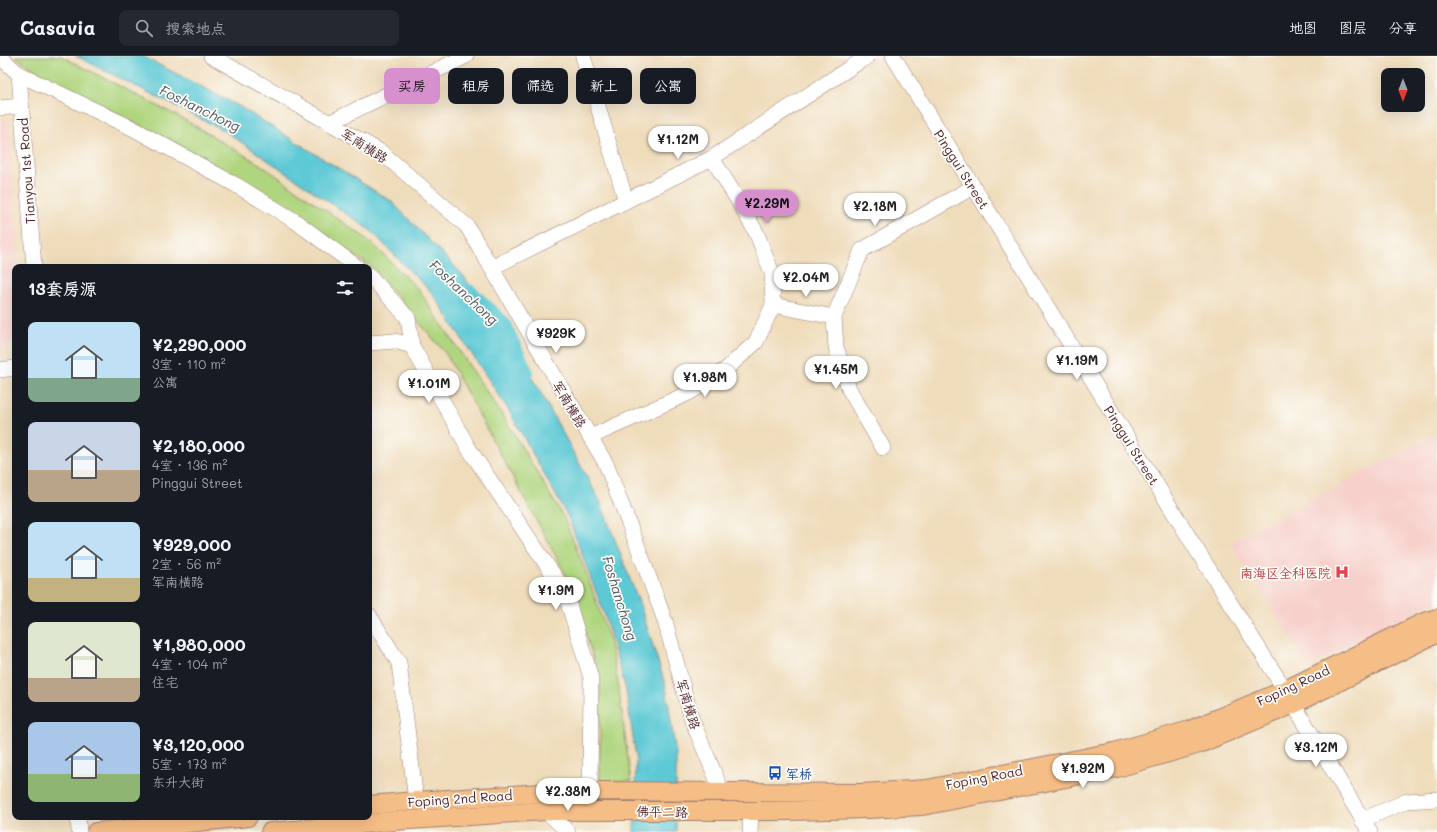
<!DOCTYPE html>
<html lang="zh">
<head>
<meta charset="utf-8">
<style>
  body { margin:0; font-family:Mali,"LXGW WenKai TC",sans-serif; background:#242831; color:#f1f3f6; height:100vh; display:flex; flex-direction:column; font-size:15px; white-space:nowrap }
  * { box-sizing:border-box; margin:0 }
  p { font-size:13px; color:#9ea1a6 }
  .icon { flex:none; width:22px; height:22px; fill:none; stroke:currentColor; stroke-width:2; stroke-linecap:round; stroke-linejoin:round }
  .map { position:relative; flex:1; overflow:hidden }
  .drawer { position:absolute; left:12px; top:208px; width:360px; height:556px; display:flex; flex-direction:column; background:#171b24; border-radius:8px; box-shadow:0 4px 16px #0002 }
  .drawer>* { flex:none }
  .banner { position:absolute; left:384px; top:12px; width:380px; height:36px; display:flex; gap:8px }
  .needle { width:26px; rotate:180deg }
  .tools { position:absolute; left:1381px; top:12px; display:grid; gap:8px }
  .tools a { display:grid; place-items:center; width:44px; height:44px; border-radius:8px; background:#171b24; box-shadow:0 4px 16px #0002; font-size:20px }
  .price { position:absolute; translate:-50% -34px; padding:0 9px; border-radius:14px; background:#fff; color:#222; font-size:13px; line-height:26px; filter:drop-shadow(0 1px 2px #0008) }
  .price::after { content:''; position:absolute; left:50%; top:24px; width:12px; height:9px; margin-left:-6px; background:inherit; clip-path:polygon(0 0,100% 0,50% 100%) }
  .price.current { background:#d690ce; color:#111 }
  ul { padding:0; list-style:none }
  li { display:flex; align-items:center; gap:12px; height:100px; padding:0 16px }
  li span { display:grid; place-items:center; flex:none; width:112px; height:80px; border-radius:8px; color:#555 }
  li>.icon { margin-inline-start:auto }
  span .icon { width:48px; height:48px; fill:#fffc; stroke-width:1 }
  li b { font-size:17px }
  h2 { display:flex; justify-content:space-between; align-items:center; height:48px; padding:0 16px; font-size:17px }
  .chip { padding:0 14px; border-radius:8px; background:#171b24; box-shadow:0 4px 16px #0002; font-size:14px; line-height:36px }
  .chip.current { background:#d690ce; color:#111 }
  header { display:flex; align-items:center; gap:24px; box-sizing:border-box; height:56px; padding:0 20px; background:#171b24; border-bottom:1px solid #363941 }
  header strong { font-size:19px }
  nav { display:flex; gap:22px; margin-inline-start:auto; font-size:14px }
  .search { width:280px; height:36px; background:#242831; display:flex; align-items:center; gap:10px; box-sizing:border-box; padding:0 14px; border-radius:8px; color:#9ea1a6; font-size:15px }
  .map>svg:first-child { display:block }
  .built { fill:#f7d0cb }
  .green { fill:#b0d57f; stroke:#7d7a55 }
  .water { fill:#5dc9d5; stroke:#547480 }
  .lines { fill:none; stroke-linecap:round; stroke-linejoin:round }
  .river { stroke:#5dc9d5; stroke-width:22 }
  .minor-casing { stroke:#9c7e73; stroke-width:16 }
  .major-casing { stroke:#9c7e73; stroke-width:20 }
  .minor { stroke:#fff; stroke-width:15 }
  .major { stroke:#f6be87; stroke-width:18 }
  .labels { text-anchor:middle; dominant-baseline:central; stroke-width:3.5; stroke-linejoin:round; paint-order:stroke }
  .street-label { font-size:13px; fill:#4a1f2b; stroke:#fdfcf7 }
  .health-label { font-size:13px; fill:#be3a42; stroke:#fdfcf7; text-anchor:end }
  .transit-label { font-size:13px; fill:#164399; stroke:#fdfcf7; text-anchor:start }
  .water-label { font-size:14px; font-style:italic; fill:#515a66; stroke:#fdfcf7 }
</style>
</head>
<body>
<header>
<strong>Casavia</strong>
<div class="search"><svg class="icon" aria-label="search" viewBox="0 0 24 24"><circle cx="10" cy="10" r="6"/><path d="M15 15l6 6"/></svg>搜索地点</div>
<nav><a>地图</a><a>图层</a><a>分享</a></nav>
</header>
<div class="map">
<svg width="1437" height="776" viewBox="0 0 1437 776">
  <rect width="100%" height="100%" fill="#fdfcf7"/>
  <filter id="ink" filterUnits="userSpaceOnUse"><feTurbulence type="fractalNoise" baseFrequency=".025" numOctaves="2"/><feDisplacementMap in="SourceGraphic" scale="8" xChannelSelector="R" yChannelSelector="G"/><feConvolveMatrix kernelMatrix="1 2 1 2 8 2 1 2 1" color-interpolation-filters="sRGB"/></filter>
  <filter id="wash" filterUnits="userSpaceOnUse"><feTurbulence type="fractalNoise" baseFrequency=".012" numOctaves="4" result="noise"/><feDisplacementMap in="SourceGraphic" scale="16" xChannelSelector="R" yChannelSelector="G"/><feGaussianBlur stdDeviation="0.9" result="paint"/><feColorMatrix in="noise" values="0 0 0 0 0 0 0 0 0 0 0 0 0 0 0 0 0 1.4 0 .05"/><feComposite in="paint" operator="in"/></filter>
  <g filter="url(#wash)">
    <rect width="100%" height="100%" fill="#efdcbb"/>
    <!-- built -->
    <g class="built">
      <path d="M0,64H8L19,211H15V290L0,291Z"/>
      <path d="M1437,377V544L1309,611L1230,487Z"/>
    </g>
    <!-- green -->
    <path class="green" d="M15,0H61L185,64L261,109L371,186L418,233L505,363L564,462L585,514L609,582L618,626L631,726L628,725L600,726V624L570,526L446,298L374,213L277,145L177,88L46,22Z"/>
    <!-- water -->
    <path class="water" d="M76,0H142L237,49L391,145L463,219L537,330L600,445L640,549L666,631L676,699V776H634L636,702L626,634L605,560L568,461L508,353L432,237L370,174L225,75Z"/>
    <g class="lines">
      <!-- river -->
      <path class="river" d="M468,239L500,269L522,316"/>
    </g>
  </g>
  <g filter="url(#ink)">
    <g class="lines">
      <defs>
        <g id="minor">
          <path d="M211,0L381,96L467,170L606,408L636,486L665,565L692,664L722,736"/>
          <path d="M583,0L626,145"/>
          <path d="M893,0L1198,496L1285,634L1370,776"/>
          <path d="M0,1L19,18L134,73L236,129L295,165L357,211"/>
          <path d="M19,18L34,211"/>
          <path d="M0,52L21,50"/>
          <path d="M329,67L466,0"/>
          <path d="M491,212L712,102L868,0"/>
          <path d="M369,219L408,262L412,290L469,393L565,536L591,622L590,735"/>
          <path d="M773,249L834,261"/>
          <path d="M369,287L395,285L412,290"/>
          <path d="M0,314L15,312"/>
          <path d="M590,381L689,337L725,314L756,286L773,249L772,217L757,178L739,146L712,102"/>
          <path d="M883,392L849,333L836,291L834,261L862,194L973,131"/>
          <path d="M369,559L399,607L416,745"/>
          <path d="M546,755L568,776"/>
          <path d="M78,761L79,776"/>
          <path d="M1362,764L1407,745L1437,743"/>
          <path d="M750,776L751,755"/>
        </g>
        <g id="major">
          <path d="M369,749L416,745L542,737L590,735L862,737L927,733L1114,696L1190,674L1285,634L1422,567L1437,562"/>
          <path d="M96,776L248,761"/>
          <path d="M270,776L395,765L546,755H790L868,753L922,750L1117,712L1199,688L1294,648L1427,582L1437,578"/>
        </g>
      </defs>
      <!-- minor casing -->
      <use href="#minor" class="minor-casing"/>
      <!-- major casing -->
      <use href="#major" class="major-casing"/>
      <!-- minor -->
      <use href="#minor" class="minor"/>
      <!-- major -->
      <use href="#major" class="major"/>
    </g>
  </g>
  <!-- icons -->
  <defs>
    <symbol id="hospital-bare" viewBox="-9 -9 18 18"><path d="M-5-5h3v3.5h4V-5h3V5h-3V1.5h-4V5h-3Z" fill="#e0444e" stroke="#fdfcf7" stroke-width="2.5" paint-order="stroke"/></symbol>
    <symbol id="bus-bare" viewBox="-9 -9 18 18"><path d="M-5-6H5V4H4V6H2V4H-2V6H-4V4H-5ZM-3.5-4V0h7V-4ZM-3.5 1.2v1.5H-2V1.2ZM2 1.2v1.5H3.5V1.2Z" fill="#1a4fb4" stroke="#fdfcf7" stroke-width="2.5" paint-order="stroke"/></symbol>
  </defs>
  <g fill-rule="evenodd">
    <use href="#hospital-bare" x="1332" y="506" width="20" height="20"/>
    <use href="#bus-bare" x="765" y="707" width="20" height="20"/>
  </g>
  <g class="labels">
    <!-- street labels -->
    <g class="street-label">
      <text transform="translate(365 89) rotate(32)">军南横路</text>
      <text transform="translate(962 113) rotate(58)">Pinggui Street</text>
      <text transform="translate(26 115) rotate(-94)">Tianyou 1st Road</text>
      <text transform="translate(570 348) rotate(59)">军南横路</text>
      <text transform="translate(1132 389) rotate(58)">Pinggui Street</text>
      <text transform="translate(1293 629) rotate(-25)">Foping Road</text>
      <text transform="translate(689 648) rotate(73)">军南横路</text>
      <text transform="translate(984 721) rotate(-11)">Foping Road</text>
      <text transform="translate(460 742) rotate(-4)">Foping 2nd Road</text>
      <text transform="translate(662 755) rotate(1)">佛平二路</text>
    </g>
    <!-- health labels -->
    <g class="health-label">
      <text x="1331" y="516">南海区全科医院</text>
    </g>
    <!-- transit labels -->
    <g class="transit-label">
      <text x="786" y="717">军桥</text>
    </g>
    <!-- water labels -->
    <g class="water-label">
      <text transform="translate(200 52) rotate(26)">Foshanchong</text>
      <text transform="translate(464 236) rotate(43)">Foshanchong</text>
      <text transform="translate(620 542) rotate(73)">Foshanchong</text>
    </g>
  </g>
</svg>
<div class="tools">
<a><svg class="needle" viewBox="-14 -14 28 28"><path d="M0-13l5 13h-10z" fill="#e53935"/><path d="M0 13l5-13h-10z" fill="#9ea1a6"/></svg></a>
</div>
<b class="price" style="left:678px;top:104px">¥1.12M</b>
<b class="price current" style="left:767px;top:168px">¥2.29M</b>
<b class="price" style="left:875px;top:171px">¥2.18M</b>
<b class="price" style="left:806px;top:242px">¥2.04M</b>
<b class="price" style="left:556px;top:298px">¥929K</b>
<b class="price" style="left:1077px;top:325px">¥1.19M</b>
<b class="price" style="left:836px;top:334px">¥1.45M</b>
<b class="price" style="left:705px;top:342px">¥1.98M</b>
<b class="price" style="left:429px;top:348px">¥1.01M</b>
<b class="price" style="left:556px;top:555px">¥1.9M</b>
<b class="price" style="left:1316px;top:712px">¥3.12M</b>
<b class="price" style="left:1083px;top:733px">¥1.92M</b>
<b class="price" style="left:568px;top:756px">¥2.38M</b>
<div class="banner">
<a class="chip current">买房</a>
<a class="chip">租房</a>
<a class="chip">筛选</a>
<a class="chip">新上</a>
<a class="chip">公寓</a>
</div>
<section class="drawer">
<h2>13套房源<svg class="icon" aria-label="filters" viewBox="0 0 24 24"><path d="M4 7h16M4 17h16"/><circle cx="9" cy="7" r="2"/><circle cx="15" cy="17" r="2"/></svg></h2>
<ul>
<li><span style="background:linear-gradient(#bfe0f5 70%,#7fa58c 0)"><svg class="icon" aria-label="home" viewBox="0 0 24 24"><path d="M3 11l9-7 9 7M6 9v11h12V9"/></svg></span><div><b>¥2,290,000</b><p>3室 · 110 m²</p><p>公寓</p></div></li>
<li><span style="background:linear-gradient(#c9d6e8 60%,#b9a48a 0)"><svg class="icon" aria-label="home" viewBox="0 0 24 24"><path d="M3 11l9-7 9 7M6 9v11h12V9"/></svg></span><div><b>¥2,180,000</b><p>4室 · 136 m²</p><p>Pinggui Street</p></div></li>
<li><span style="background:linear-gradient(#bfe0f5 70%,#c2b280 0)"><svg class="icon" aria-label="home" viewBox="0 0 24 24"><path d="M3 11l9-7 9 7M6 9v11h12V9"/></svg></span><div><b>¥929,000</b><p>2室 · 56 m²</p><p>军南横路</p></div></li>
<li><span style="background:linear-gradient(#dfe7d0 70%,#b9a48a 0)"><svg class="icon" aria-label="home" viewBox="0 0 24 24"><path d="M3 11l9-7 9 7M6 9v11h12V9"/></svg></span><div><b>¥1,980,000</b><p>4室 · 104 m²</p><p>住宅</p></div></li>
<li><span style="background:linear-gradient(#a9c7e8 65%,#8fb573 0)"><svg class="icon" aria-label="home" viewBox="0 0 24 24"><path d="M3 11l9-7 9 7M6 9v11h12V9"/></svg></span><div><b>¥3,120,000</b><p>5室 · 173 m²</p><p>东升大街</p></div></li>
</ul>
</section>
</div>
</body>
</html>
